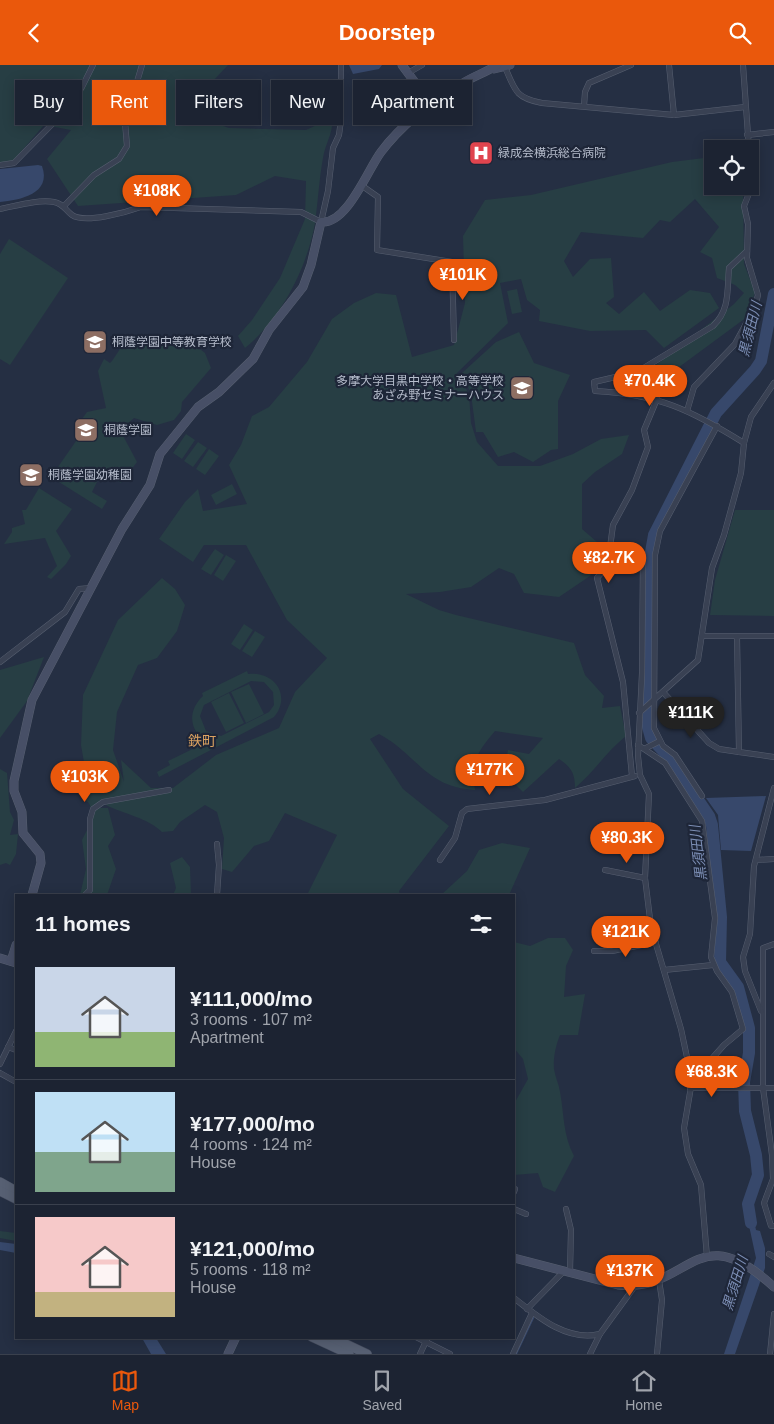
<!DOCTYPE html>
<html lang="en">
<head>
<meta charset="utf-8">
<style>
  body { margin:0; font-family:Helvetica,"Noto Sans JP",sans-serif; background:#252b3a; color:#f1f3f6; height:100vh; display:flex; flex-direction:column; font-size:19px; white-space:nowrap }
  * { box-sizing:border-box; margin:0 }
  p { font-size:16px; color:#a0a4ac }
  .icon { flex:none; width:28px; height:28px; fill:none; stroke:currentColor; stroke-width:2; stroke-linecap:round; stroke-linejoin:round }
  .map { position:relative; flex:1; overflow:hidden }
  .sheet { position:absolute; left:15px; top:829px; width:500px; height:445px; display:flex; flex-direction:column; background:#1c2332; border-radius:0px; box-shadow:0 2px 12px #0003,0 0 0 1px #3a404d }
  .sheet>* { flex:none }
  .hud { position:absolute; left:15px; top:15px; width:500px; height:45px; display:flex; gap:10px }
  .buttons { position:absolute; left:704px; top:75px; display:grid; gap:10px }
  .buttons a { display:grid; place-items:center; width:55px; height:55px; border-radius:0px; background:#1c2332; box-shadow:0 2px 12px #0003,0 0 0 1px #3a404d; font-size:25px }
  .price { position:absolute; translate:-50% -42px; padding:0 11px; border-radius:18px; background:#ea580c; color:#fff; font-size:16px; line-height:32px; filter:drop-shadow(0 1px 2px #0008) }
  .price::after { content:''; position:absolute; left:50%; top:30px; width:15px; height:11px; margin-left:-8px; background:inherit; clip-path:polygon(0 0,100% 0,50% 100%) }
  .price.current { background:#222; color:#fff }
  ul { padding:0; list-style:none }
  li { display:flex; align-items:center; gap:15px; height:125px; padding:0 20px }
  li+li { border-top:1px solid #3a404d }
  li span { display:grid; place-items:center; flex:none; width:140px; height:100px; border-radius:0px; color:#555 }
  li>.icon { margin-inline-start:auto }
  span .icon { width:60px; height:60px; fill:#fffc; stroke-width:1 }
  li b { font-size:21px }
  h2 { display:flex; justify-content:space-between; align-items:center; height:60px; padding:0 20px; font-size:21px }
  .tag { padding:0 18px; border-radius:0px; background:#1c2332; box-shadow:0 2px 12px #0003,0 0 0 1px #3a404d; font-size:18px; line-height:45px }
  .tag.current { background:#ea580c; color:#fff }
  header { display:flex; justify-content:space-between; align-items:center; height:65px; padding:0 20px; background:#ea580c; color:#fff; font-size:22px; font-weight:700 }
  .tab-bar { display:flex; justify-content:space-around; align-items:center; height:70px; border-top:1px solid #3a404d; background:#1c2332; font-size:14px; color:#a0a4ac }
  .tab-bar a { display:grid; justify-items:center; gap:2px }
  .tab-bar .current { color:#ea580c }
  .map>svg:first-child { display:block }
  .green { fill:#273e44; fill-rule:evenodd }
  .water { fill:#37486b }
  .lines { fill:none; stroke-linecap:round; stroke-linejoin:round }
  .stream { stroke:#37486b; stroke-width:2 }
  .river { stroke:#37486b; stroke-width:12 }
  .street-casing { stroke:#575f70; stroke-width:6 }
  .secondary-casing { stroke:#575f70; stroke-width:9 }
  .primary-casing { stroke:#434a5c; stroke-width:10 }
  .street { stroke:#394153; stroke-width:5 }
  .secondary { stroke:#474f66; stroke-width:8 }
  .primary { stroke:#576073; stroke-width:9 }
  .labels { text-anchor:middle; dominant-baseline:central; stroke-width:4.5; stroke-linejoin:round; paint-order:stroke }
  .poi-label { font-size:12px; fill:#b6bdcc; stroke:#1e2638; text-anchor:start }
  .water-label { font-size:14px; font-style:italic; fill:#7c8eb5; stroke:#1e2638 }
  .neighbourhood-label { font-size:14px; fill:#dca361; stroke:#1e2638 }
</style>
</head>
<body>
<header><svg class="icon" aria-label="back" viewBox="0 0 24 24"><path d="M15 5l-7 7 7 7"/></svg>Doorstep<svg class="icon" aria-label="search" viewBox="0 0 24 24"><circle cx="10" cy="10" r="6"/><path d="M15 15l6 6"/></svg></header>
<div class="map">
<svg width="774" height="1289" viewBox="0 0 774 1289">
  <rect width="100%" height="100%" fill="#252f43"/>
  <!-- green -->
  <g class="green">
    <path d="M0,0H228L213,16L212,57L229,63L306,65L332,53C334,67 325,79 323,93C319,115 318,137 315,158C307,203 281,254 245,283L238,271L252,255L280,213L305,154L306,116L275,111L236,130L78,141L47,94L71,65L44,60L13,96L0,98Z"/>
    <path d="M712,92V121H743L744,199L755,227L747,252L671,308L644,321L633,318L734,239L744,228L735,220L717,213L712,193L700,187L719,162L695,134L670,157L660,155L643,173L581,167L564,196L573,212L590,194L611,193L614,232L606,238L619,249L644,227L660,246L690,225L710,228L719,243L664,283L646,265L590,266L539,256L540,245L527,235L521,214L500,218L508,258L457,308L469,329L471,358L477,377L498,401H540L573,389L601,374L629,370L622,389L595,407L582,419V464L604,483L590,511L559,532L524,528L514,509L499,503L471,522L440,527L406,529L439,545L456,550L574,578L585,610L604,631L602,643L620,641L626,671C607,686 594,707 575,723C575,708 571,702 559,694L523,727L514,718L505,700L508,685L529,689L543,673L495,666C476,689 471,696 475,725C425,722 418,690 379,669L370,674L403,724L449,761L399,826L400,830H307L337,770L285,748L269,776L254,781L232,807L222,804L224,773L217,747L205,740L180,757L173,766L162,767C148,753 124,749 106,740L110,736L98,743H108L115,770L108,781L116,804L107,830H80L86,804L82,775L94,751L89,738L85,735L88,720L81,680L83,630L118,555L162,513L175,524L185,540L177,566L157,593L138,600L117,647L113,685L124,717L121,695L151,723H173L216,690L279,663L295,627L327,593L287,555L246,480H204L193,497L159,474L185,437L198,424L203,446L247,439L229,400L241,380L252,351L269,342L307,297L332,254L354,238L376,228L396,230L412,292L454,280L465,238L463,171L485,135L531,130L672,97Z"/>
    <path d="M9,174L68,213L10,300L0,294V189Z"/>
    <path d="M517,224L522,247L512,249L507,226Z"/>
    <path d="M519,267L534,298L570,310L558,336V384L551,385L533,397L514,387L498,392L483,367H476L471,329L462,308L496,277Z"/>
    <path d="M183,271L205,288L211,303L182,337L181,346L174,355L157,360L134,353L120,365L137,397L121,418L102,407L92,427L107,436L102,444L51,412L83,366L87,358L82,354L87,347L106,343L98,306L104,294L110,298L112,296L124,278L143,273L167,278Z"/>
    <path d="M186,369L195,375L182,394L173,388Z"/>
    <path d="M198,377L207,383L193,402L184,396Z"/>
    <path d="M209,384L219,391L205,410L196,404Z"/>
    <path d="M232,419L237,429L216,440L211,430Z"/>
    <path d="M39,423L72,444L56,466L71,491L66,499L51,514L47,512L57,501L45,473L4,479L12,467V463L25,459L22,445H26Z"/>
    <path d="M735,445H774V551L710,550L715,515Z"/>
    <path d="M215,484L224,490L211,510L201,504Z"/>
    <path d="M226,490L236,496L223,516L214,510Z"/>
    <path d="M244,559L253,565L240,585L231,579Z"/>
    <path d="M255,566L265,572L252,592L242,586Z"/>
    <path d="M44,592L27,636L0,673V605Z"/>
    <path d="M247,606L248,609C274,606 292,630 274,652L159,712L157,707L170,700L168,696L207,677C189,666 187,646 203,631L202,628ZM251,616L264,617L273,627L274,640L269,647L221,671L206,666L200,651L204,640Z"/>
    <path d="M249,619L264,649L246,658L231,627Z"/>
    <path d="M229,628L244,658L226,667L211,637Z"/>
    <path d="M0,704L7,708L10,747L14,755L10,770L18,769L16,789L10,800L6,798L0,800Z"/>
    <path d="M502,778L530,783L509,830H441L467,806L479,785Z"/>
    <path d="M182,792L190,802L191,830H173L176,823L170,798Z"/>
    <path d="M548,873H565L573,885L566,901L564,932L585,929L578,970H560C556,980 553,992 554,1004C555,1012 559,1019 560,1027C564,1048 563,1071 574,1091L555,1127L543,1122L538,1108L514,1110V1039L528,1014L523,994L514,983V877L530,881Z"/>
    <path d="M0,1166L16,1168V1176L0,1173Z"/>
  </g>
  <!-- water -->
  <g class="water">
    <path d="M349,0H382L379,4L353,9Z"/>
    <path d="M38,100L42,101C52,129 20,135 0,137V104Z"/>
    <path d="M766,731L751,786L721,785L718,750L706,733Z"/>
    <path d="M751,1141L756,1165L760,1166L765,1183V1203L735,1289H724L756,1193L745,1142Z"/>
    <path d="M0,1177L16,1179V1188L0,1185Z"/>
    <path d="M142,1273H156L166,1289H151Z"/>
  </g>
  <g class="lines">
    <!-- stream -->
    <path class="stream" d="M516,1289L533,1253"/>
    <!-- river -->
    <path class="river" d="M751,1158L748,1139L758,1110L756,1090L745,1046L744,1017L749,988V963L738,922L720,897L721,852L712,760L709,751L669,692L651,673L648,662L651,487L654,470L716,348L755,305L761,296L774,229"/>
    <defs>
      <g id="street">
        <path d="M669,0L674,50"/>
        <path d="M743,0L749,84"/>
        <path d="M505,2C515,26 516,33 542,38L674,50L745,42"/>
        <path d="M408,8L422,0"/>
        <path d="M584,41L585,27L589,18L631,0"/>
        <path d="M747,70L774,67"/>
        <path d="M0,100L14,98L69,42L82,22L93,0"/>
        <path d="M361,120L378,132L377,185L452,197L454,275"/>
        <path d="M64,141L94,110L119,94L127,81L125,57L142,0"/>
        <path d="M0,144C16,141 38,134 54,137C64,139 65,145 72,150C85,159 127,147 141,142L301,147L321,157L328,126L333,83L339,70L341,55V0"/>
        <path d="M747,186L729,203C727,226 730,245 713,261L637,307L594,317L595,326C658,329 691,345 744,378L751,352L774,318"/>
        <path d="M687,346L694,322L735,279L755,242L758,230L747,193L748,159L744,141L750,126V91"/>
        <path d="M643,491L642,608L638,691L640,710L649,729L645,813L651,862L681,964L692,1016L684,1063L688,1089L701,1120L707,1192"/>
        <path d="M702,571H774"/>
        <path d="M737,572L739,687L774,692"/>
        <path d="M0,597L65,547L79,524L91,523"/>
        <path d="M663,627L709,678L719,684L739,687"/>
        <path d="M639,648L698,595L712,503L724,470L741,408L744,378"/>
        <path d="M638,680L665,698L702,756L715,853L711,892L717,906L732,927L743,964L724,980L692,1016"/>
        <path d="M646,683L660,676"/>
        <path d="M632,711L623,617L597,513L603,506L609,490L613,460L632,425L648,382L644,365L657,334"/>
        <path d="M702,731L675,690L663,681L654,663L655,490L660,466L717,361"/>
        <path d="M440,795L455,773L462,748L467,744L545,735L635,711"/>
        <path d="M756,795L774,794"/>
        <path d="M605,805L645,813"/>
        <path d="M85,830L90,825V754L93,744L103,737L169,725"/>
        <path d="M217,830L219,800L217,779"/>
        <path d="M774,879L763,883V1023L772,1090L773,1114L764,1138L771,1161H774"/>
        <path d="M594,886H612L656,877"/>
        <path d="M664,905L713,900"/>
        <path d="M761,946L745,906L743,892L750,869L754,801L774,723"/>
        <path d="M8,982L16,985"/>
        <path d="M0,999L16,966"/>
        <path d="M0,1008L16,1017"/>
        <path d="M690,1023H774"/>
        <path d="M514,1127L515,1124"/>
        <path d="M514,1144L526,1149"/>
        <path d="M566,1144L571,1165L570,1207"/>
        <path d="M769,1189L774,1192"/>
        <path d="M514,1233C538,1252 567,1277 600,1269L635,1221"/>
        <path d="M527,1244L564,1206"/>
        <path d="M416,1272L450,1289"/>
        <path d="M420,1289L428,1272"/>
        <path d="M513,1289L532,1248"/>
        <path d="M590,1289L600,1269"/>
        <path d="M657,1289L662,1235L659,1215"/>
        <path d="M770,1289L774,1249"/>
      </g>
      <g id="secondary">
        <path d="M402,0L431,39"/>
        <path d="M494,4L510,0"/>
        <path d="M32,830L41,798L40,789L23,768L22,747L14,726V716L32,635L122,464L150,420L160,389L198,342L219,327L253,294L269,265L303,222L311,200L321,157C347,160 368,104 381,87C402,59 434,35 463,18C474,11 487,7 497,0"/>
        <path d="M0,893L16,898"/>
        <path d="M11,896L16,880"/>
        <path d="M514,1193L618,1220C690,1228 695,1149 774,1222"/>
        <path d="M228,1289L236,1272"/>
      </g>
      <g id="primary">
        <path d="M0,1117L16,1126"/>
        <path d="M0,1126L16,1134"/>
        <path d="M312,1272L349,1289"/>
        <path d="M331,1272L367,1289"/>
      </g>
    </defs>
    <!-- street casing -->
    <use href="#street" class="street-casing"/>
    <!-- secondary casing -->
    <use href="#secondary" class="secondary-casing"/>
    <!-- primary casing -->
    <use href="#primary" class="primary-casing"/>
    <!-- street -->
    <use href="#street" class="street"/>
    <!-- secondary -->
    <use href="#secondary" class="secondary"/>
    <!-- primary -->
    <use href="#primary" class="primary"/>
  </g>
  <!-- icons -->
  <defs>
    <symbol id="hospital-square" viewBox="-11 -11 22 22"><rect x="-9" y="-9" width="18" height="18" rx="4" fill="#e0444e" stroke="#1e2638"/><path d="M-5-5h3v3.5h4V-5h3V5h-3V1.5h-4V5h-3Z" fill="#fff"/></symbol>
    <symbol id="school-square" viewBox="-11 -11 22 22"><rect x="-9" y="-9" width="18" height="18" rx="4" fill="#8d6e63" stroke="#1e2638"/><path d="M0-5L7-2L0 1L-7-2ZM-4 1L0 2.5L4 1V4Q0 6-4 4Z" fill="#fff"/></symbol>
  </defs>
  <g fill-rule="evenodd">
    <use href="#hospital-square" x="467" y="74" width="28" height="28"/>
    <use href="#school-square" x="81" y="263" width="28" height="28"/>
    <use href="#school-square" x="508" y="309" width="28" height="28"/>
    <use href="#school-square" x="72" y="351" width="28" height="28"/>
    <use href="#school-square" x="17" y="396" width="28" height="28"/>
  </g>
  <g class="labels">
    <!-- poi labels -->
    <g class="poi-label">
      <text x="498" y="88">緑成会横浜総合病院</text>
      <text x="112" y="277">桐蔭学園中等教育学校</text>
      <text x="504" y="316" text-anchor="end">多摩大学目黒中学校・高等学校<tspan x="504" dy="14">あざみ野セミナーハウス</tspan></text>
      <text x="104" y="365">桐蔭学園</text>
      <text x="48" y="410">桐蔭学園幼稚園</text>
    </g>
    <!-- water labels -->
    <g class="water-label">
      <text transform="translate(750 264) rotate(-76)">黒須田川</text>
      <text transform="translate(698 788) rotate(-97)">黒須田川</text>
      <text transform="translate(735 1218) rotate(-73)">黒須田川</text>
    </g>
    <!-- neighbourhood labels -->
    <g class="neighbourhood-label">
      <text x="202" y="676">鉄町</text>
    </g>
  </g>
</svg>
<div class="buttons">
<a><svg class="icon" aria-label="locate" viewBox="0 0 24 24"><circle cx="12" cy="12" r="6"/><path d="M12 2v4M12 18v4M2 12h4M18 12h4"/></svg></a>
</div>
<b class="price" style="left:157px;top:152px">¥108K</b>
<b class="price" style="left:463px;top:236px">¥101K</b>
<b class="price" style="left:650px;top:342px">¥70.4K</b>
<b class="price" style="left:609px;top:519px">¥82.7K</b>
<b class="price current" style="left:691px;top:674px">¥111K</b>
<b class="price" style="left:490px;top:731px">¥177K</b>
<b class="price" style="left:85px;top:738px">¥103K</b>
<b class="price" style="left:627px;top:799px">¥80.3K</b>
<b class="price" style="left:626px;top:893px">¥121K</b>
<b class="price" style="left:712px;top:1033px">¥68.3K</b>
<b class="price" style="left:630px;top:1232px">¥137K</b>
<div class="hud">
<a class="tag">Buy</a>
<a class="tag current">Rent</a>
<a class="tag">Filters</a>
<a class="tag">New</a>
<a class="tag">Apartment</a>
</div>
<section class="sheet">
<h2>11 homes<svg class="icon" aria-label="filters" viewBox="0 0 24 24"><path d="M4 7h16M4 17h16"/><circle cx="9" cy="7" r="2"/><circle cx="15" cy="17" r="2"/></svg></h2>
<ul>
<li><span style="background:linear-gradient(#c9d6e8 65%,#8fb573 0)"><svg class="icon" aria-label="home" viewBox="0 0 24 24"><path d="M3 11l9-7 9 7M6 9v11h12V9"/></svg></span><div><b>¥111,000/mo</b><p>3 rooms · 107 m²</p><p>Apartment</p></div></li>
<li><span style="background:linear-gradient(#bfe0f5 60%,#7fa58c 0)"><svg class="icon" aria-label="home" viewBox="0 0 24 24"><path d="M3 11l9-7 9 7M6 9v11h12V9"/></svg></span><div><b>¥177,000/mo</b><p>4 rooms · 124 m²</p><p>House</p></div></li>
<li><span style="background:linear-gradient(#f6c9c9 75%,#c2b280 0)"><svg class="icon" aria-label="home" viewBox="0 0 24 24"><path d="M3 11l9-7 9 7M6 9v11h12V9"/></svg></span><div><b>¥121,000/mo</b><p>5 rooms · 118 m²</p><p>House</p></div></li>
</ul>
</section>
</div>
<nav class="tab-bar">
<a class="current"><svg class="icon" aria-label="map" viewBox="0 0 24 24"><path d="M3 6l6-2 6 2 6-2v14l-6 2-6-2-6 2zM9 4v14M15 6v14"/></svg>Map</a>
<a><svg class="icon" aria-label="saved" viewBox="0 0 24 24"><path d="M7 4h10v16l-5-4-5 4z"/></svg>Saved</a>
<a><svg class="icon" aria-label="home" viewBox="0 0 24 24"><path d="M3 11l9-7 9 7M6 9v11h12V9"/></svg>Home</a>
</nav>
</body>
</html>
